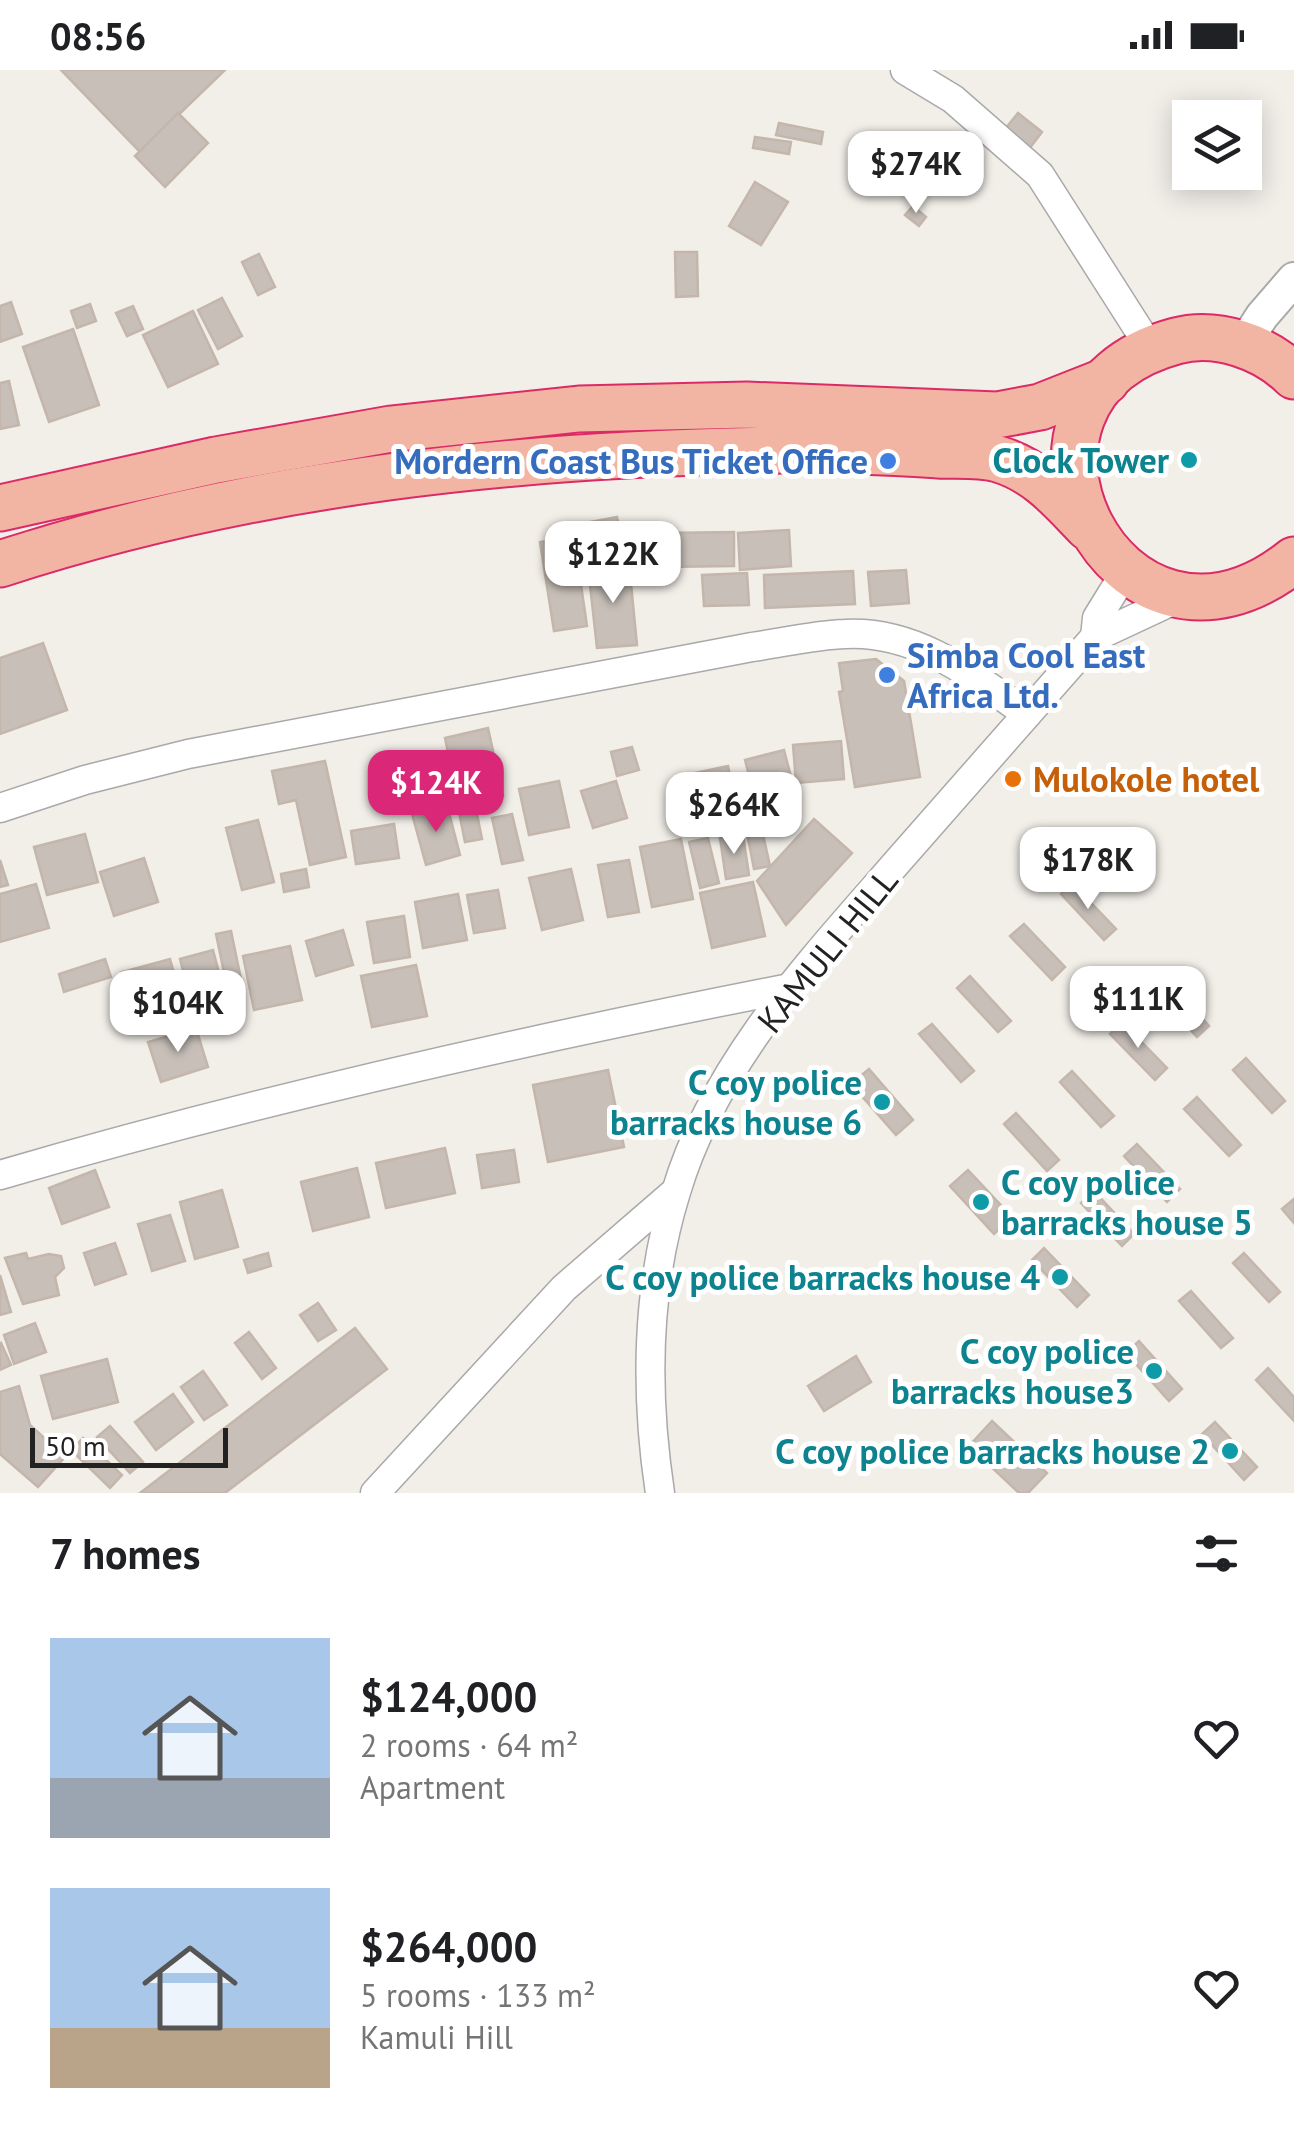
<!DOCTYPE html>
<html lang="en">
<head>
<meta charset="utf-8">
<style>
  body { margin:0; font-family:"PT Sans",sans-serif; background:#f2f2f2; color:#202124; height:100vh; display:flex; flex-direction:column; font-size:38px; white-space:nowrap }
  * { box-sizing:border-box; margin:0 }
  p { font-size:32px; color:#757577 }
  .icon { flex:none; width:55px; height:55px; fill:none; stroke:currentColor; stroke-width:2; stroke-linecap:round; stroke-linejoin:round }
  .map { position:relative; height:1423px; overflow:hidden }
  .side { display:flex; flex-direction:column; background:#fff; flex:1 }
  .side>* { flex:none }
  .fabs { position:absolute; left:1172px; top:30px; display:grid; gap:20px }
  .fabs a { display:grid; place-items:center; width:90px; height:90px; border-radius:0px; background:#fff; box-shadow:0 5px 25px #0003; font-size:50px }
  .scale { position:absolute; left:30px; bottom:25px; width:198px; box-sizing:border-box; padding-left:10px; border:5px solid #222; border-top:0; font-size:28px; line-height:35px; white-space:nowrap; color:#222; -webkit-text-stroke:8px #fff; paint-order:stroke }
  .price { position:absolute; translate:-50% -85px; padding:0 22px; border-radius:20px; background:#fff; color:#222; font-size:32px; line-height:65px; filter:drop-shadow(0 2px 5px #0008) }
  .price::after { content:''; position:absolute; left:50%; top:60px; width:30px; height:22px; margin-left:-15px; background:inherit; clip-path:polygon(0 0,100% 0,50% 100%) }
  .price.active { background:#db2777; color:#fff }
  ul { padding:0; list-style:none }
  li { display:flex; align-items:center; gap:30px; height:250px; padding:0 50px }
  li span { display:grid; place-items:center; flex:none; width:280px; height:200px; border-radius:0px; color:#555 }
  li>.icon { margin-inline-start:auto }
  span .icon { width:120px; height:120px; fill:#fffc; stroke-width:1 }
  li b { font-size:42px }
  h2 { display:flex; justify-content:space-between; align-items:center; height:120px; padding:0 50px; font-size:42px }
  .status { display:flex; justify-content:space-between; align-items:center; height:70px; padding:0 50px; background:#fff; direction:ltr }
  .status svg { height:28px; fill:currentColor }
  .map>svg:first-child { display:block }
  .building { fill:#c7bfb8; stroke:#c4b6ab; stroke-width:2.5 }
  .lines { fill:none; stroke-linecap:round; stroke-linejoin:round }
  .minor-casing { stroke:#a9a9a9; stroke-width:31 }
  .tertiary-casing { stroke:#a9a9a9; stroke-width:36 }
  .trunk-casing { stroke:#dc2a67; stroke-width:49 }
  .minor { stroke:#fff; stroke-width:28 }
  .tertiary { stroke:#fff; stroke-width:32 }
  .trunk { stroke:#f2b4a3; stroke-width:45 }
  .culture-dot { fill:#0f9aa8; stroke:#fff; stroke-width:4 }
  .shop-dot { fill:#3f7fe0; stroke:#fff; stroke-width:4 }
  .food-dot { fill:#e8710a; stroke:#fff; stroke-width:4 }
  .labels { text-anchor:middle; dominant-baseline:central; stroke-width:10; stroke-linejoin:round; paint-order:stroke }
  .culture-label { font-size:35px; font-weight:bold; fill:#0d838f; stroke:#fff; text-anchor:end }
  .shop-label { font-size:35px; font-weight:bold; fill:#366cbe; stroke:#fff; text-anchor:end }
  .food-label { font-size:35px; font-weight:bold; fill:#c56008; stroke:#fff; text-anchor:start }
  .street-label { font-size:35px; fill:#222; stroke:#fff }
</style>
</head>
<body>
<div class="status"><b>08:56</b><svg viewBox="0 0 49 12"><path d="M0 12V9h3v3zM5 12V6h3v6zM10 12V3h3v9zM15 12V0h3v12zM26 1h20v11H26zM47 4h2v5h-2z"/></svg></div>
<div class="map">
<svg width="1294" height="1423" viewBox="0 0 1294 1423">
  <rect width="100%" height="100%" fill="#f2efe9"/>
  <!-- building -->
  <g class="building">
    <path d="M61,0H225L140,82Z"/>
    <path d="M178,43L208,73L165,117L135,86Z"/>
    <path d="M1018,43L1042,62L1026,83L1001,64Z"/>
    <path d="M779,53L823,62L821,74L776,65Z"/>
    <path d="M755,67L791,72L789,84L753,78Z"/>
    <path d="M755,112L788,132L761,175L729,156Z"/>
    <path d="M913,136L926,147L919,156L905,145Z"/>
    <path d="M675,182H697L698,226L676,227Z"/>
    <path d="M259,184L275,217L258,225L242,192Z"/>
    <path d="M222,228L242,266L218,279L198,240Z"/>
    <path d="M11,232L22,264L0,272V236Z"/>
    <path d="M90,234L96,251L77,258L71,241Z"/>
    <path d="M133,236L143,259L127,266L116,243Z"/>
    <path d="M193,241L218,294L168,317L143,265Z"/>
    <path d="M73,259L99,335L49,352L23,277Z"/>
    <path d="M9,311L19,355L0,359V313Z"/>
    <path d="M617,447L625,487L588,494L580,454Z"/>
    <path d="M789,460L791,496L740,500L738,463Z"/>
    <path d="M734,462V496L663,497L662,463Z"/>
    <path d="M574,467L587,556L554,561L540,472Z"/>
    <path d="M629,493L637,575L597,578L588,497Z"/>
    <path d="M906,500L909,533L871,536L868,502Z"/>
    <path d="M853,501L855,534L765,538L764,505Z"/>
    <path d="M747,503L749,535L704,536L702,505Z"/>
    <path d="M43,573L67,640L0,664V588Z"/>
    <path d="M876,589L904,611L920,707L855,717L839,622L843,621L839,593Z"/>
    <path d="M488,658L503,726L459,735L445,668Z"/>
    <path d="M841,671L844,709L796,713L793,675Z"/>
    <path d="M632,677L639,700L617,706L611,682Z"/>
    <path d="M784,680L796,726L757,737L745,690Z"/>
    <path d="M325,691L346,787L310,795L296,730L279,734L272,701Z"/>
    <path d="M728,696L736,735L689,744L681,706Z"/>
    <path d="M559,711L569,757L529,765L519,719Z"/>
    <path d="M616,711L627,748L593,758L581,721Z"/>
    <path d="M475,734L482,769L465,772L458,737Z"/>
    <path d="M447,735L460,785L426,795L412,744Z"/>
    <path d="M512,744L523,790L502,794L492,748Z"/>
    <path d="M814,749L852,783L786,855L757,811Z"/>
    <path d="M258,750L274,812L242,820L226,758Z"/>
    <path d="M394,754L399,788L356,794L351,761Z"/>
    <path d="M762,760L770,796L754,799L747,763Z"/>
    <path d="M85,764L98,812L47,825L34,777Z"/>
    <path d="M743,765L749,805L726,809L720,768Z"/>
    <path d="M708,768L719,813L700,818L689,772Z"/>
    <path d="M681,769L693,829L652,837L640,777Z"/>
    <path d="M144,788L158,832L114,846L100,802Z"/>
    <path d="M0,790L8,815L0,817Z"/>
    <path d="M629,790L639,842L608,847L598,795Z"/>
    <path d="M306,799L309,817L284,822L281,804Z"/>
    <path d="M571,799L583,850L542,860L529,808Z"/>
    <path d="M753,812L765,866L712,878L700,823Z"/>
    <path d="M1072,813L1116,859L1104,870L1061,824Z"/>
    <path d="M36,814L49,858L0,872V824Z"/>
    <path d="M498,820L505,858L474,863L467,825Z"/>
    <path d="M458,824L467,870L423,878L415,832Z"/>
    <path d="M404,846L410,887L374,893L367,852Z"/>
    <path d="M1024,854L1065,897L1052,910L1010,866Z"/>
    <path d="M343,860L353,895L316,906L306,871Z"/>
    <path d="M231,861L241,909L226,912L216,864Z"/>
    <path d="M290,876L302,930L254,940L243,886Z"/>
    <path d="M213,880L223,918L190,927L180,889Z"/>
    <path d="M105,889L111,907L64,922L59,904Z"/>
    <path d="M170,889L180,925L133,938L122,902Z"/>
    <path d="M416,895L427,946L372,957L361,906Z"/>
    <path d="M970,906L1011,951L998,962L957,918Z"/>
    <path d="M1170,913L1209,956L1197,967L1158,925Z"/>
    <path d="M1122,952L1167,998L1155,1010L1110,964Z"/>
    <path d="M932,954L974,1001L961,1012L919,964Z"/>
    <path d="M196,958L208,997L161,1012L148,972Z"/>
    <path d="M1246,988L1285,1031L1272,1043L1233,1000Z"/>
    <path d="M869,999L913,1050L896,1065L851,1014Z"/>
    <path d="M608,1000L624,1077L548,1092L533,1015Z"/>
    <path d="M1072,1001L1114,1046L1101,1057L1060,1012Z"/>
    <path d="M1197,1027L1241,1075L1229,1086L1184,1039Z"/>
    <path d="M1016,1043L1059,1090L1047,1101L1004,1054Z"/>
    <path d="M1137,1074L1180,1119L1167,1132L1124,1086Z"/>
    <path d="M445,1078L455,1123L386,1138L376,1093Z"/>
    <path d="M514,1080L519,1112L482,1118L477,1085Z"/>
    <path d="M357,1098L369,1147L313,1161L301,1112Z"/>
    <path d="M95,1100L109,1137L62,1154L49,1118Z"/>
    <path d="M968,1100L1012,1147L994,1164L950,1116Z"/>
    <path d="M222,1120L238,1177L195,1189L180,1132Z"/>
    <path d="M1094,1121L1134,1164L1122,1176L1081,1133Z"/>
    <path d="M1294,1129V1153L1282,1139Z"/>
    <path d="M170,1145L185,1191L152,1201L138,1154Z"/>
    <path d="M115,1173L126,1204L95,1215L84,1183Z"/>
    <path d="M1044,1178L1089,1225L1077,1237L1032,1190Z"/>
    <path d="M26,1183L28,1189L49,1184L61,1186L64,1198L55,1207L59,1225L23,1234L5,1188Z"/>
    <path d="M268,1183L271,1196L248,1203L244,1190Z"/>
    <path d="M1244,1183L1280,1222L1269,1232L1233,1193Z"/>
    <path d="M0,1205L11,1242L0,1245Z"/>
    <path d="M1191,1221L1233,1268L1221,1278L1179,1231Z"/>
    <path d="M318,1233L336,1260L318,1271L300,1245Z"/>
    <path d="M35,1253L46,1282L14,1294L4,1265Z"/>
    <path d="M355,1258L387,1299L225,1423H140Z"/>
    <path d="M249,1262L276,1298L262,1309L235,1273Z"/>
    <path d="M1139,1271L1182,1319L1169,1331L1126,1283Z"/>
    <path d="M1,1273L11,1295L0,1300V1274Z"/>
    <path d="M856,1286L871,1312L824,1341L808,1316Z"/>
    <path d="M107,1289L118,1332L53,1349L41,1306Z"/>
    <path d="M1268,1298L1294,1327V1351L1256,1310Z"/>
    <path d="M203,1301L227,1335L204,1350L181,1317Z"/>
    <path d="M19,1316L30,1355L65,1387L38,1417L0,1384V1322Z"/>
    <path d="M173,1324L193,1352L156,1380L135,1352Z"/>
    <path d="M992,1351L1047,1403L1028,1423H1019L969,1376Z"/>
    <path d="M1215,1352L1257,1397L1244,1410L1202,1364Z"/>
    <path d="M110,1356L143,1392L130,1403L97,1367Z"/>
    <path d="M83,1368L122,1405L110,1418L71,1380Z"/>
  </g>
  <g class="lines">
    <defs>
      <g id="minor">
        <path d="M905,0L953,29L1040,105L1151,279"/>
        <path d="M1126,501L1097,548L1095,567L1185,525"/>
        <path d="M0,738L85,710L188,684L752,577C782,573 814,565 845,564C916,560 972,605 1027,644"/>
        <path d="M0,1105C260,1029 524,970 790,918"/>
        <path d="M375,1423L564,1218L675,1122"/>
        <path d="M660,1423C645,1324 646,1218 676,1122C714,993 813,889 899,790C964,716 1030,641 1095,567"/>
      </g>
      <path id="tertiary" d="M1244,274L1262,246L1294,209"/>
      <g id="trunk">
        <path d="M1294,306C1265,277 1217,260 1176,271C967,327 1117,631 1294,490"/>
        <path d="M0,438L216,390L391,359L579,339L747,335L997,345L1040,337L1106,311"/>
        <path d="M0,494C255,411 519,383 786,380C837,379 887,382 938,385C957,386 980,384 998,389C1038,401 1060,428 1088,457"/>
      </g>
    </defs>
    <!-- minor casing -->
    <use href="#minor" class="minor-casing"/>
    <!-- tertiary casing -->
    <use href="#tertiary" class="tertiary-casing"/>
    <!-- trunk casing -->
    <use href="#trunk" class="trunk-casing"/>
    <!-- minor -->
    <use href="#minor" class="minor"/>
    <!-- tertiary -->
    <use href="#tertiary" class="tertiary"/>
    <!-- trunk -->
    <use href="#trunk" class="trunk"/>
  </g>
  <!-- markers -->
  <g class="culture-dot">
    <circle cx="1189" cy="390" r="10"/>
    <circle cx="882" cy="1032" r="10"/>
    <circle cx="981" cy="1132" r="10"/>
    <circle cx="1060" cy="1207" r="10"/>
    <circle cx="1154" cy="1301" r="10"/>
    <circle cx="1230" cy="1381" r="10"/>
  </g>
  <g class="shop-dot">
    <circle cx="888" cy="391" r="10"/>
    <circle cx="887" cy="605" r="10"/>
  </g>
  <circle class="food-dot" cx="1013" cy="709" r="10"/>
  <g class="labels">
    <!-- culture labels -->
    <g class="culture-label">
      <text x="1169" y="390">Clock Tower</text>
      <text x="862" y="1012">C coy police<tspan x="862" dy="40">barracks house 6</tspan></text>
      <text x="1001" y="1112" text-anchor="start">C coy police<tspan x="1001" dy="40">barracks house 5</tspan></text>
      <text x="1040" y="1207">C coy police barracks house 4</text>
      <text x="1134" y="1281">C coy police<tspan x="1134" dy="40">barracks house3</tspan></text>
      <text x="1210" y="1381">C coy police barracks house 2</text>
    </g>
    <!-- shop labels -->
    <g class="shop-label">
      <text x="868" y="391">Mordern Coast Bus Ticket Office</text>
      <text x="907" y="585" text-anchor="start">Simba Cool East<tspan x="907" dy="40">Africa Ltd.</tspan></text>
    </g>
    <!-- food labels -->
    <g class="food-label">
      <text x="1033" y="709">Mulokole hotel</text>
    </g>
    <!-- street labels -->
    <g class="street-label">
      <text transform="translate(827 880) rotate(-51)">KAMULI HILL</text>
    </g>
  </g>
</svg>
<div class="fabs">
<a><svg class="icon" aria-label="layers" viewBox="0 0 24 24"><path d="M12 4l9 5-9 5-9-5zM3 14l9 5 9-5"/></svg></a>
</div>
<div class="scale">50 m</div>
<b class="price" style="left:916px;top:146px">$274K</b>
<b class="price" style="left:613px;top:536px">$122K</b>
<b class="price active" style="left:436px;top:765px">$124K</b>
<b class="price" style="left:734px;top:787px">$264K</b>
<b class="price" style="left:1088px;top:842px">$178K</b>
<b class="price" style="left:1138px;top:981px">$111K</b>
<b class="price" style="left:178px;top:985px">$104K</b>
</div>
<section class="side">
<h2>7 homes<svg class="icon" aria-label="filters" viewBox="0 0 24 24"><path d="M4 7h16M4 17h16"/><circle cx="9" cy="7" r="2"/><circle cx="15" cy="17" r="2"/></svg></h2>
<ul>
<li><span style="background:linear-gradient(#a9c7e8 70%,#9aa5b1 0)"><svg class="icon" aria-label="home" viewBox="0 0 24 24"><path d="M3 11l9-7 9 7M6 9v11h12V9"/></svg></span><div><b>$124,000</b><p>2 rooms · 64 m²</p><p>Apartment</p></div><svg class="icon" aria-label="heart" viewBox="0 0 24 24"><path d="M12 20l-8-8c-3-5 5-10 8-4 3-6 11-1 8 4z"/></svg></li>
<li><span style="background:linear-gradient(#a9c7e8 70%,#b9a48a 0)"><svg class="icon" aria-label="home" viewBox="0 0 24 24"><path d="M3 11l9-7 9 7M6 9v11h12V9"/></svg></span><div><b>$264,000</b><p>5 rooms · 133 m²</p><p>Kamuli Hill</p></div><svg class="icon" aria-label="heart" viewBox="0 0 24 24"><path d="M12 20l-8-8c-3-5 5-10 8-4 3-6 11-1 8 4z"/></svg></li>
</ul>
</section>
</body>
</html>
